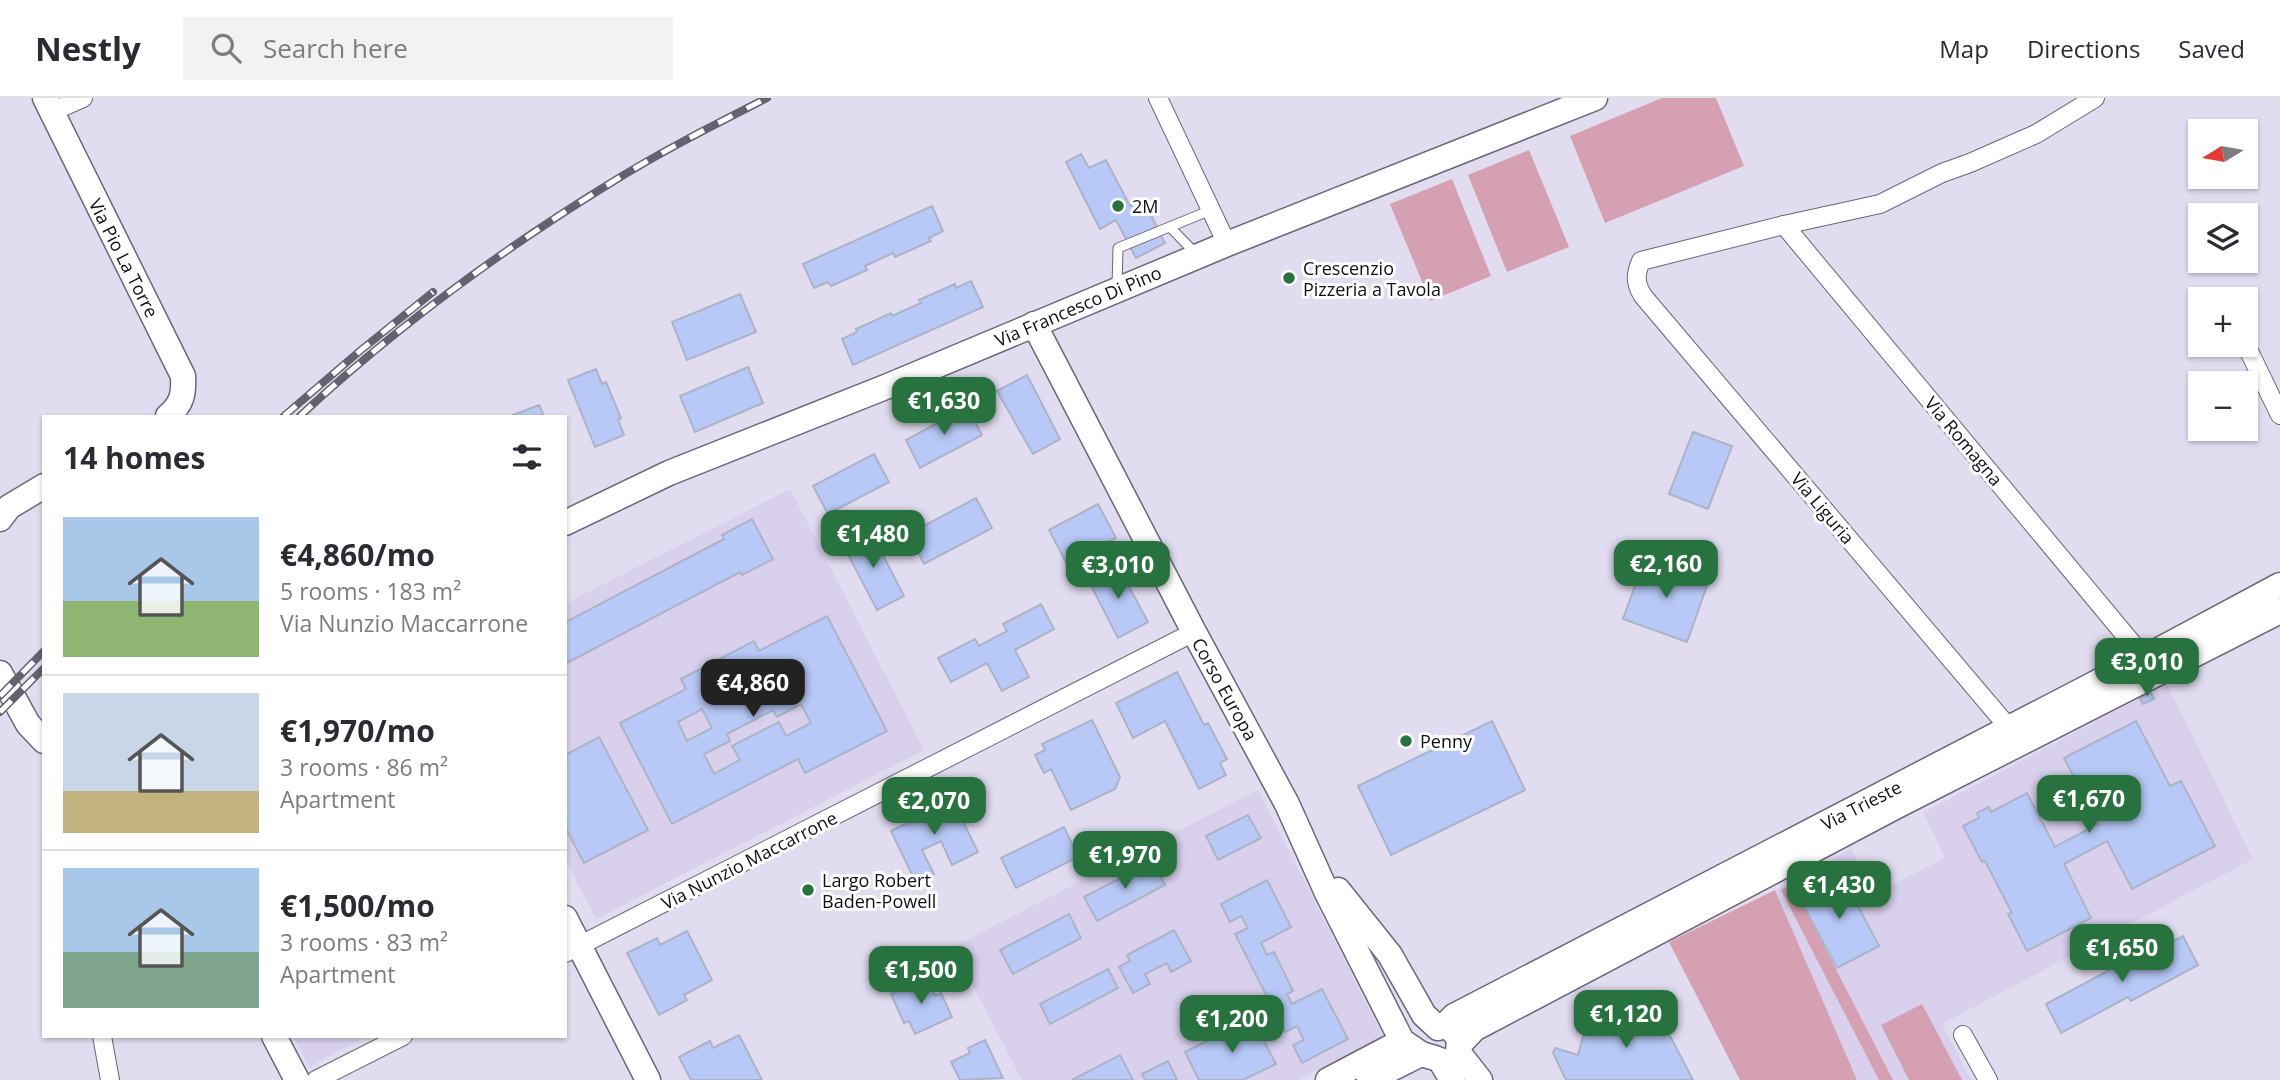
<!DOCTYPE html>
<html lang="en">
<head>
<meta charset="utf-8">
<style>
  body { margin:0; font-family:"Open Sans",sans-serif; background:#f2f2f3; color:#2b2b33; height:100vh; display:flex; flex-direction:column; font-size:26px; white-space:nowrap }
  * { box-sizing:border-box; margin:0 }
  p { font-size:23px; color:#7c7c81 }
  .icon { flex:none; width:38px; height:38px; fill:none; stroke:currentColor; stroke-width:2; stroke-linecap:round; stroke-linejoin:round }
  .map { position:relative; flex:1; overflow:hidden }
  .side { position:absolute; left:42px; top:317px; width:525px; height:623px; display:flex; flex-direction:column; background:#fff; border-radius:0px; box-shadow:0 2px 5px #0004 }
  .side>* { flex:none }
  .needle { width:46px; rotate:259deg }
  .tools { position:absolute; left:2188px; top:21px; display:grid; gap:14px }
  .tools a { display:grid; place-items:center; width:70px; height:70px; border-radius:0px; background:#fff; box-shadow:0 2px 5px #0004; font-size:35px }
  .price { position:absolute; translate:-50% -60px; padding:0 16px; border-radius:14px; background:#287240; color:#fff; font-size:23px; line-height:46px; filter:drop-shadow(0 2px 4px #0008) }
  .price::after { content:''; position:absolute; left:50%; top:42px; width:21px; height:16px; margin-left:-10px; background:inherit; clip-path:polygon(0 0,100% 0,50% 100%) }
  .price.on { background:#222; color:#fff }
  ul { padding:0; list-style:none }
  li { display:flex; align-items:center; gap:21px; height:175px; padding:0 21px }
  li+li { border-top:2px solid #e1e1e2 }
  li span { display:grid; place-items:center; flex:none; width:196px; height:140px; border-radius:0px; color:#555 }
  li>.icon { margin-inline-start:auto }
  span .icon { width:84px; height:84px; fill:#fffc; stroke-width:1 }
  li b { font-size:30px }
  h2 { display:flex; justify-content:space-between; align-items:center; height:84px; padding:0 21px; font-size:30px }
  header { display:flex; align-items:center; gap:42px; box-sizing:border-box; height:98px; padding:0 35px; background:#fff; border-bottom:2px solid #e1e1e2 }
  header strong { font-size:33px }
  nav { display:flex; gap:38px; margin-inline-start:auto; font-size:24px }
  .search { width:490px; height:63px; background:#f2f2f3; display:flex; align-items:center; gap:18px; box-sizing:border-box; padding:0 24px; border-radius:0px; color:#7c7c81; font-size:26px }
  .map>svg:first-child { display:block }
  .built { fill:#d8d0ec }
  .green { fill:#d5a0b1 }
  .building { fill:#b8c9f7; stroke:#acb3c7; stroke-width:2; fill-rule:evenodd }
  .lines { fill:none; stroke-linecap:round; stroke-linejoin:round }
  .lane-casing { stroke:#6b6678; stroke-width:11 }
  .street-casing { stroke:#6b6678; stroke-width:20 }
  .secondary-casing { stroke:#6b6678; stroke-width:27 }
  .lane { stroke:#fff; stroke-width:9 }
  .street { stroke:#fff; stroke-width:18 }
  .secondary { stroke:#fff; stroke-width:24 }
  .rail-casing { stroke:#65616e; stroke-width:8 }
  .rail { stroke:#fff; stroke-width:5; stroke-dasharray:16; stroke-linecap:butt }
  .poi-dot { fill:#287240; stroke:#fff; stroke-width:2.5 }
  .labels { text-anchor:middle; dominant-baseline:central; stroke-width:6; stroke-linejoin:round; paint-order:stroke }
  .poi-label { font-size:18px; fill:#110f16; stroke:#fff; text-anchor:start }
  .street-label { font-size:18px; fill:#110f16; stroke:#fff }
</style>
</head>
<body>
<header>
<strong>Nestly</strong>
<div class="search"><svg class="icon" aria-label="search" viewBox="0 0 24 24"><circle cx="10" cy="10" r="6"/><path d="M15 15l6 6"/></svg>Search here</div>
<nav><a>Map</a><a>Directions</a><a>Saved</a></nav>
</header>
<div class="map">
<svg width="2280" height="982" viewBox="0 0 2280 982">
  <rect width="100%" height="100%" fill="#e2dcf1"/>
  <!-- built -->
  <g class="built">
    <path d="M790,391L924,652L596,821L565,761V506Z"/>
    <path d="M2167,586L2253,761L1942,926L1971,982H1857L1775,792L1851,751L1874,796L1945,760L1923,715Z"/>
    <path d="M1258,692L1383,938L1298,982H1022L953,849Z"/>
    <path d="M294,938H368L309,969Z"/>
  </g>
  <!-- green -->
  <g class="green">
    <path d="M1662,0H1716L1744,68L1605,125L1570,38Z"/>
    <path d="M1529,52L1569,149L1507,174L1468,77Z"/>
    <path d="M1452,81L1491,178L1430,203L1390,106Z"/>
    <path d="M1792,786L1893,982H1879L1781,792Z"/>
    <path d="M1775,792L1857,982H1740L1669,844Z"/>
    <path d="M1922,906L1962,982H1909L1881,927Z"/>
  </g>
  <!-- building -->
  <g class="building">
    <path d="M1081,56L1089,70L1106,62L1130,108L1143,101L1165,145L1136,160L1116,122L1100,131L1066,64Z"/>
    <path d="M932,108L943,133L929,140L931,143L895,159L893,155L865,168L867,172L831,188L828,184L814,190L803,166Z"/>
    <path d="M971,183L983,209L853,267L842,241L857,234L856,231L891,215L892,218L921,205L919,202L955,186L956,190Z"/>
    <path d="M740,196L756,234L687,262L672,224Z"/>
    <path d="M748,269L763,305L695,334L680,298Z"/>
    <path d="M596,271L602,286L606,284L621,320L618,322L624,337L595,349L568,282Z"/>
    <path d="M1027,277L1060,341L1033,356L997,293Z"/>
    <path d="M539,307L544,318H513V317Z"/>
    <path d="M967,309L982,337L920,370L906,342Z"/>
    <path d="M1693,334L1732,348L1708,411L1669,396Z"/>
    <path d="M874,356L889,384L828,416L813,388Z"/>
    <path d="M976,400L992,430L924,466L909,436Z"/>
    <path d="M1098,406L1116,440L1067,466L1049,432Z"/>
    <path d="M752,421L773,461L742,477L740,474L565,566V522L566,524L724,441L722,437Z"/>
    <path d="M870,432L904,498L877,512L843,447Z"/>
    <path d="M1645,460L1709,482L1687,544L1623,521Z"/>
    <path d="M1117,466L1148,524L1118,540L1088,482Z"/>
    <path d="M1041,506L1054,531L1015,552L1029,579L1002,593L987,565L951,584L938,560L975,541L979,548L1007,533L1003,526Z"/>
    <path d="M827,518L887,633L805,675L798,661L672,726L620,625L686,591L681,581L754,543L759,553ZM789,566L799,585L776,597L766,578ZM801,606L811,625L786,638L779,624L732,648L740,662L714,676L704,656L730,643L727,636L773,612L777,619ZM702,611L712,630L687,643L678,624Z"/>
    <path d="M1177,574L1204,627L1208,625L1227,661L1220,665L1226,677L1199,691L1165,623L1133,640L1116,605Z"/>
    <path d="M2151,595L2154,601L2143,606L2140,600Z"/>
    <path d="M1092,622L1120,679L1115,691L1071,712L1051,671L1044,675L1035,657L1045,652L1042,646Z"/>
    <path d="M1492,623L1525,692L1391,757L1358,688Z"/>
    <path d="M2136,623L2170,688L2181,683L2215,748L2132,791L2107,743L2064,766L2091,820L2027,853L2008,816L2012,815L1985,763L1982,764L1963,728L1979,720L1977,715L1989,709L1991,714L2027,695L2055,749L2098,726L2064,660Z"/>
    <path d="M599,639L648,732L584,765L565,729V657Z"/>
    <path d="M945,696L950,705L953,703L978,754L952,767L941,743L922,752L934,776L916,785L891,733L929,714L925,706Z"/>
    <path d="M1248,717L1261,740L1218,762L1206,738Z"/>
    <path d="M1064,729L1078,759L1016,790L1001,760Z"/>
    <path d="M1153,763L1165,787L1097,823L1084,799Z"/>
    <path d="M1842,777L1879,848L1837,870L1799,799Z"/>
    <path d="M1267,782L1291,829L1261,845L1267,857L1274,854L1293,893L1287,896L1292,906L1322,891L1348,941L1302,965L1293,947L1304,942L1297,928L1285,934L1235,836L1248,830L1241,818L1230,824L1221,806Z"/>
    <path d="M1069,816L1081,840L1013,876L1000,852Z"/>
    <path d="M1174,832L1191,863L1171,874L1167,865L1145,876L1150,886L1133,895L1119,869L1130,863L1127,857Z"/>
    <path d="M687,833L712,882L684,897L687,902L659,917L627,855L657,840L660,847Z"/>
    <path d="M2183,838L2198,867L2131,903L2128,899L2061,935L2046,906L2113,870L2115,874Z"/>
    <path d="M1108,871L1118,890L1050,926L1040,906Z"/>
    <path d="M927,880L935,898L941,895L952,919L915,936L909,923L904,925L891,896Z"/>
    <path d="M1650,900L1693,982H1566L1553,955L1555,950L1578,957L1584,935Z"/>
    <path d="M1252,920L1276,966L1243,982H1199L1185,954Z"/>
    <path d="M739,937L762,982H691L679,959L710,943L713,950Z"/>
    <path d="M985,942L1003,980L960,982L951,964L970,955L968,950Z"/>
    <path d="M1120,957L1133,982H1072Z"/>
    <path d="M1168,963L1177,982H1145L1142,976Z"/>
  </g>
  <g class="lines">
    <defs>
      <g id="lane">
        <path d="M1170,129L1197,157"/>
        <path d="M1117,188L1118,150L1211,112"/>
      </g>
      <g id="street">
        <path d="M1158,0L1227,146"/>
        <path d="M51,14L83,0"/>
        <path d="M1784,127L2151,568"/>
        <path d="M2245,245L2280,317"/>
        <path d="M2015,637L1643,198C1635,185 1635,177 1641,163L1784,127L1880,106L1942,75L1970,65L2036,36L2095,0"/>
        <path d="M565,855L1194,534"/>
        <path d="M1963,937L1988,982"/>
        <path d="M102,938L110,982"/>
        <path d="M316,982L403,938"/>
      </g>
      <g id="secondary">
        <path d="M45,0L183,278C184,296 182,306 168,318"/>
        <path d="M1034,226L1194,534L1287,706L1327,795L1402,943L1421,956L1435,960"/>
        <path d="M0,421L9,409L44,388"/>
        <path d="M565,425L669,375L888,288L1227,146L1595,0"/>
        <path d="M0,575L28,626L44,643"/>
        <path d="M1338,792L1390,857L1424,917L1438,930"/>
        <path d="M565,820L648,982"/>
        <path d="M1443,929L1454,918L2144,560L2280,487"/>
        <path d="M1453,933L1459,941L1458,954L1480,982"/>
        <path d="M274,938L297,982"/>
        <path d="M1460,946L1474,931L1897,708L2280,513"/>
        <path d="M1440,962L1452,982"/>
        <path d="M1328,982L1402,943"/>
        <path d="M1369,982L1421,956"/>
      </g>
    </defs>
    <!-- lane casing -->
    <use href="#lane" class="lane-casing"/>
    <!-- street casing -->
    <use href="#street" class="street-casing"/>
    <!-- secondary casing -->
    <use href="#secondary" class="secondary-casing"/>
    <!-- lane -->
    <use href="#lane" class="lane"/>
    <!-- street -->
    <use href="#street" class="street"/>
    <!-- secondary -->
    <use href="#secondary" class="secondary"/>
    <defs>
      <g id="rail">
        <path d="M284,318L361,252L433,194"/>
        <path d="M300,318C394,231 500,153 609,86C660,54 714,27 767,0"/>
        <path d="M0,598L44,553"/>
        <path d="M0,614L44,570"/>
      </g>
    </defs>
    <!-- rail casing -->
    <use href="#rail" class="rail-casing"/>
    <!-- rail -->
    <use href="#rail" class="rail"/>
  </g>
  <!-- markers -->
  <g class="poi-dot">
    <circle cx="1118" cy="108" r="7"/>
    <circle cx="1289" cy="180" r="7"/>
    <circle cx="1406" cy="643" r="7"/>
    <circle cx="808" cy="792" r="7"/>
  </g>
  <g class="labels">
    <!-- poi labels -->
    <g class="poi-label">
      <text x="1132" y="108">2M</text>
      <text x="1303" y="170">Crescenzio<tspan x="1303" dy="21">Pizzeria a Tavola</tspan></text>
      <text x="1420" y="643">Penny</text>
      <text x="822" y="782">Largo Robert<tspan x="822" dy="21">Baden-Powell</tspan></text>
    </g>
    <!-- street labels -->
    <g class="street-label">
      <text transform="translate(124 160) rotate(63)">Via Pio La Torre</text>
      <text transform="translate(1078 208) rotate(-23)">Via Francesco Di Pino</text>
      <text transform="translate(1964 343) rotate(50)">Via Romagna</text>
      <text transform="translate(1823 410) rotate(50)">Via Liguria</text>
      <text transform="translate(1225 591) rotate(61)">Corso Europa</text>
      <text transform="translate(1861 707) rotate(-27)">Via Trieste</text>
      <text transform="translate(749 762) rotate(-27)">Via Nunzio Maccarrone</text>
    </g>
  </g>
</svg>
<div class="tools">
<a><svg class="needle" viewBox="-14 -14 28 28"><path d="M0-13l5 13h-10z" fill="#e53935"/><path d="M0 13l5-13h-10z" fill="#7c7c81"/></svg></a>
<a><svg class="icon" aria-label="layers" viewBox="0 0 24 24"><path d="M12 4l9 5-9 5-9-5zM3 14l9 5 9-5"/></svg></a>
<a>+</a>
<a>−</a>
</div>
<b class="price" style="left:944px;top:339px">€1,630</b>
<b class="price" style="left:873px;top:472px">€1,480</b>
<b class="price" style="left:1666px;top:502px">€2,160</b>
<b class="price" style="left:1118px;top:503px">€3,010</b>
<b class="price" style="left:2147px;top:600px">€3,010</b>
<b class="price on" style="left:753px;top:621px">€4,860</b>
<b class="price" style="left:2089px;top:737px">€1,670</b>
<b class="price" style="left:934px;top:739px">€2,070</b>
<b class="price" style="left:1125px;top:793px">€1,970</b>
<b class="price" style="left:1839px;top:823px">€1,430</b>
<b class="price" style="left:2122px;top:886px">€1,650</b>
<b class="price" style="left:921px;top:908px">€1,500</b>
<b class="price" style="left:1626px;top:952px">€1,120</b>
<b class="price" style="left:1232px;top:957px">€1,200</b>
<section class="side">
<h2>14 homes<svg class="icon" aria-label="filters" viewBox="0 0 24 24"><path d="M4 7h16M4 17h16"/><circle cx="9" cy="7" r="2"/><circle cx="15" cy="17" r="2"/></svg></h2>
<ul>
<li><span style="background:linear-gradient(#a9c7e8 60%,#8fb573 0)"><svg class="icon" aria-label="home" viewBox="0 0 24 24"><path d="M3 11l9-7 9 7M6 9v11h12V9"/></svg></span><div><b>€4,860/mo</b><p>5 rooms · 183 m²</p><p>Via Nunzio Maccarrone</p></div></li>
<li><span style="background:linear-gradient(#c9d6e8 70%,#c2b280 0)"><svg class="icon" aria-label="home" viewBox="0 0 24 24"><path d="M3 11l9-7 9 7M6 9v11h12V9"/></svg></span><div><b>€1,970/mo</b><p>3 rooms · 86 m²</p><p>Apartment</p></div></li>
<li><span style="background:linear-gradient(#a9c7e8 60%,#7fa58c 0)"><svg class="icon" aria-label="home" viewBox="0 0 24 24"><path d="M3 11l9-7 9 7M6 9v11h12V9"/></svg></span><div><b>€1,500/mo</b><p>3 rooms · 83 m²</p><p>Apartment</p></div></li>
</ul>
</section>
</div>
</body>
</html>
